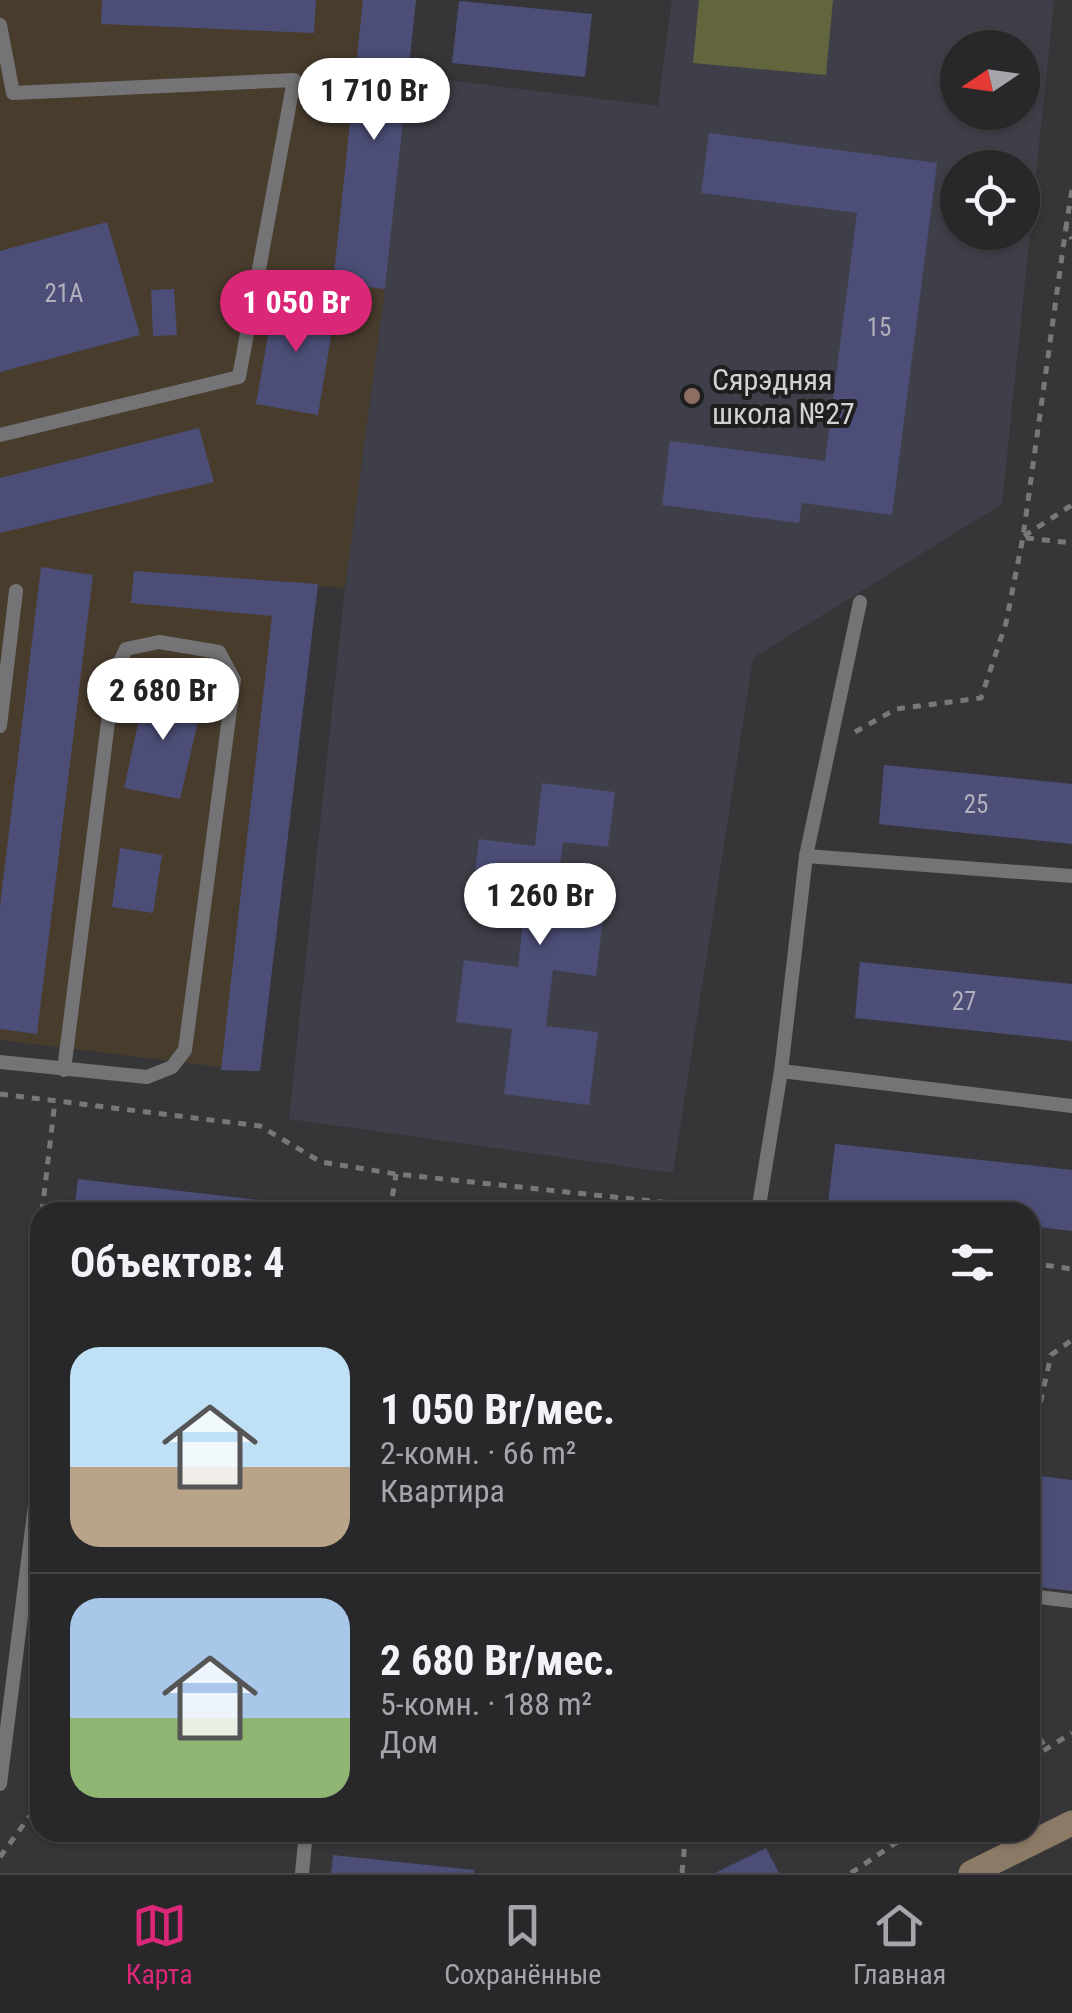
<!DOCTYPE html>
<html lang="ru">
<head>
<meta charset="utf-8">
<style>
  body { margin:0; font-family:"Roboto Condensed",sans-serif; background:#303033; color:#f1f3f6; height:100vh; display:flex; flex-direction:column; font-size:38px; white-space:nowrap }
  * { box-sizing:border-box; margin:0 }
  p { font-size:32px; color:#a5a6a9 }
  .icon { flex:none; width:55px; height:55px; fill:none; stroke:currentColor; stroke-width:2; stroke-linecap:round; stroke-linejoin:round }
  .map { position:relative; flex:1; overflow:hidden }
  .details { position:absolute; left:30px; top:1202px; width:1010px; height:640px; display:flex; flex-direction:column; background:#28282b; border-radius:30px; box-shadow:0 2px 8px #0004,0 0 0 2px #444447 }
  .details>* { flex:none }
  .needle { width:65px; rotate:257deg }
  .fabs { position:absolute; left:940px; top:30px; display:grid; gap:20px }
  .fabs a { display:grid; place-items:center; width:100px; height:100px; border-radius:50%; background:#28282b; box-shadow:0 2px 8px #0004,0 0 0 2px #444447; font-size:50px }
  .price { position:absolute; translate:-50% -85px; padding:0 22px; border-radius:35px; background:#fff; color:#222; font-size:32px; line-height:65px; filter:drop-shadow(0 2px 5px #0008) }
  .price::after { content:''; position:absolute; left:50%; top:60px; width:30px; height:22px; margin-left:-15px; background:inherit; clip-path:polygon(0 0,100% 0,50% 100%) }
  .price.selected { background:#db2777; color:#fff }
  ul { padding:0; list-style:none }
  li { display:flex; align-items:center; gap:30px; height:250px; padding:0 40px }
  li+li { border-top:2px solid #444447 }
  li span { display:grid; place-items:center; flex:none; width:280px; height:200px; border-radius:30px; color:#555 }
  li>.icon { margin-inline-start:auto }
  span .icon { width:120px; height:120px; fill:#fffc; stroke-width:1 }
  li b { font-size:42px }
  h2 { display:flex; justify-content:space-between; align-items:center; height:120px; padding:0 40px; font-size:42px }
  .menu { display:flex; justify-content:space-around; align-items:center; height:140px; border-top:2px solid #444447; background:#28282b; font-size:28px; color:#a5a6a9 }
  .menu a { display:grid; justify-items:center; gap:5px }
  .menu .selected { color:#db2777 }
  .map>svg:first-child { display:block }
  .built { fill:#3e3f48; fill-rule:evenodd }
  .industrial { fill:#483c2d }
  .green { fill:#62653e }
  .building { fill:#4c4e77 }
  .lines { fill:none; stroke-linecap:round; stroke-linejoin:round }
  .path { stroke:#78787a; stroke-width:5; stroke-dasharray:8 8; stroke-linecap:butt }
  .service { stroke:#747477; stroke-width:14 }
  .secondary { stroke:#8b7a66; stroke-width:25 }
  .education-dot { fill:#8d6e63; stroke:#1e1e1f; stroke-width:4 }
  .labels { text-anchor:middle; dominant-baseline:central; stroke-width:8; stroke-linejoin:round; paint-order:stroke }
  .number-label { font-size:25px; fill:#b0b1bd }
  .poi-label { font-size:30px; fill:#d2d2d4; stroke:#1e1e1f; text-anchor:start }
</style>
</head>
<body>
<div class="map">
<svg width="1072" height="1873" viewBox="0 0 1072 1873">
  <rect width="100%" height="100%" fill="#363639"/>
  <!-- built -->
  <path class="built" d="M672,0H1054L1002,504L753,658L673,1173L289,1119L345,588L385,289L408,75L658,106ZM958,48H1022V112H958ZM958,168H1022V232H958Z"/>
  <!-- industrial -->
  <path class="industrial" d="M0,0H416L385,289L345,588L317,586L253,1071L0,1040Z"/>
  <!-- green -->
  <path class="green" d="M699,0H833L826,75L693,63Z"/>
  <!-- building -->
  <g class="building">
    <path d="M102,0H316L314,33L101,24Z"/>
    <path d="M363,0H416L385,289L333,283Z"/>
    <path d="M459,1L592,14L585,77L452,63Z"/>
    <path d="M709,133L937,163L892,515L802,503L799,523L662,505L670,441L825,461L857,213L701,193Z"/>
    <path d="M107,222L140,335L0,372V251Z"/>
    <path d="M174,289L177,335L153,336L151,290Z"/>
    <path d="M275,295L336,306L318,415L256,404Z"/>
    <path d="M199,428L214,482L0,533V478Z"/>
    <path d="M41,567L93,575L37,1034L0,1029V906Z"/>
    <path d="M134,571L318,584L260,1071L221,1070L272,616L131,603Z"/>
    <path d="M146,687L203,700L180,799L124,788Z"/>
    <path d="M884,765L1072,784V844L879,824Z"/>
    <path d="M542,783L615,792L608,847L563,842L555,904L604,910L596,976L553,970L546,1026L598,1032L589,1105L504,1094L512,1029L456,1022L464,960L518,967L525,905L472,898L479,839L535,846Z"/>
    <path d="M120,848L162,855L153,913L112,907Z"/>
    <path d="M860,962L1072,984V1041L855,1018Z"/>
    <path d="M835,1144L1072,1170V1231L1030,1226V1212H909L828,1204Z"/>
    <path d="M78,1179L343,1210V1212H74Z"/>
    <path d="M1041,1476L1072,1480V1591L1030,1586V1556Z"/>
    <path d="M766,1848L779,1873H715Z"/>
    <path d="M333,1855L474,1870V1873H331Z"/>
  </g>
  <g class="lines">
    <!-- path -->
    <g class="path">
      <path d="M1072,190L1066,227L1072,239"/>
      <path d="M1024,536L1072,505"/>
      <path d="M1026,538L1072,543"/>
      <path d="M855,732L896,709L981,698L1006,623L1023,537L1066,227"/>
      <path d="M0,1094L260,1126L321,1162L396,1174L737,1210"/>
      <path d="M42,1212L55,1101"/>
      <path d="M390,1212L396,1174"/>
      <path d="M663,1212L686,1204"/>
      <path d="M40,1232L36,1265L40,1274"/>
      <path d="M1030,1263L1072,1269"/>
      <path d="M1030,1449L1051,1355L1072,1340"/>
      <path d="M1030,1637V1665"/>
      <path d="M1030,1725L1047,1749"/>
      <path d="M1030,1759L1072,1733"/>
      <path d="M0,1857L40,1802"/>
      <path d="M682,1873L686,1832"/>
      <path d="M851,1873L912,1832"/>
    </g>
    <!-- service -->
    <g class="service">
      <path d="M0,25L13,93L294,80L239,377L0,435"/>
      <path d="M0,726L16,591"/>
      <path d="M806,856L1072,876"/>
      <path d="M0,1062L147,1077L172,1067L185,1050L234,680L219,652L159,642L126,649L114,675L64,1070"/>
      <path d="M781,1071L1072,1106"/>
      <path d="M758,1212L781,1071L806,856L860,602"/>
      <path d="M1030,1596L1072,1601"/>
      <path d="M0,1784L40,1465"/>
      <path d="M302,1873L306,1832"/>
    </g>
    <!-- secondary -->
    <path class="secondary" d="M971,1873L1072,1823"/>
  </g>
  <!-- markers -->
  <circle class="education-dot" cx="692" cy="396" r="10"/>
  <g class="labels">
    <!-- number labels -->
    <g class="number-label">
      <text x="64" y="293">21А</text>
      <text x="879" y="327">15</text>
      <text x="976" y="804">25</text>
      <text x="964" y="1001">27</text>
    </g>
    <!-- poi labels -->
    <g class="poi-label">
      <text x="712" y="379">Сярэдняя<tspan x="712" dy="34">школа №27</tspan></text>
    </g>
  </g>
</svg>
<div class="fabs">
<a><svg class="needle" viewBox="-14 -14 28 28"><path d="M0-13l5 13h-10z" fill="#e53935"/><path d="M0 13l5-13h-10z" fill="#a5a6a9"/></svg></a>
<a><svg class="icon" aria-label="locate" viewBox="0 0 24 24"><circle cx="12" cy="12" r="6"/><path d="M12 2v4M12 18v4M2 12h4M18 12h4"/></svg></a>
</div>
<b class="price" style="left:374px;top:143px">1 710 Br</b>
<b class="price selected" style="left:296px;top:355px">1 050 Br</b>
<b class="price" style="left:163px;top:743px">2 680 Br</b>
<b class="price" style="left:540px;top:948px">1 260 Br</b>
<section class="details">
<h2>Объектов: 4<svg class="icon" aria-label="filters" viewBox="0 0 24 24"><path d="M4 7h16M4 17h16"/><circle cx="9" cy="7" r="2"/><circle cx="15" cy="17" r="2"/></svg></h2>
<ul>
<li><span style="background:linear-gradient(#bfe0f5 60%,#b9a48a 0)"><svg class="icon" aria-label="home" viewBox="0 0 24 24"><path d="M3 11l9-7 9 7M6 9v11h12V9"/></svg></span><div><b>1 050 Br/мес.</b><p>2-комн. · 66 m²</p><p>Квартира</p></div></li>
<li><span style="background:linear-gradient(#a9c7e8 60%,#8fb573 0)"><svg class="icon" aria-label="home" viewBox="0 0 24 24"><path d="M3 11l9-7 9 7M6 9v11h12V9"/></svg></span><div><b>2 680 Br/мес.</b><p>5-комн. · 188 m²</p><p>Дом</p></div></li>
</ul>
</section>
</div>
<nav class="menu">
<a class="selected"><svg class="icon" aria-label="map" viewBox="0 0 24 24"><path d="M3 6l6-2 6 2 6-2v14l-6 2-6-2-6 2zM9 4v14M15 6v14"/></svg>Карта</a>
<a><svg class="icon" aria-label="saved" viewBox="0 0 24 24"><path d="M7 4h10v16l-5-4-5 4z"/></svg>Сохранённые</a>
<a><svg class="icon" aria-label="home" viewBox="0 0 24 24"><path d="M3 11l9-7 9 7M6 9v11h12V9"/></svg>Главная</a>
</nav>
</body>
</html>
